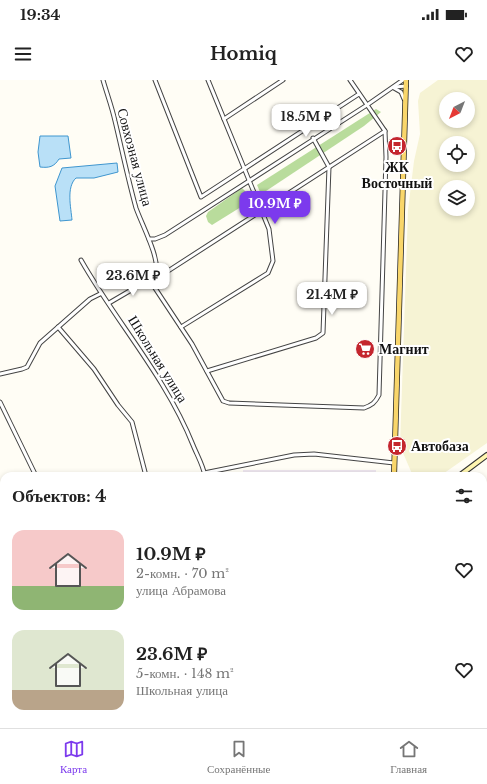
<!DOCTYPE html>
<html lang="ru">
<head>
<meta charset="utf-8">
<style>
  body { margin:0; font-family:"Libre Baskerville",serif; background:#f2f2f2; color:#222; height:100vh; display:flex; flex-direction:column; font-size:15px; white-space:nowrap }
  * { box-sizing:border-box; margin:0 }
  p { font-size:13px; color:#767676 }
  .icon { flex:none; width:22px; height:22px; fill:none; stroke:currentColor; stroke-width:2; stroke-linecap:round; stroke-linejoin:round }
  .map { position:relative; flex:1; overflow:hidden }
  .side { position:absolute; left:0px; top:392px; width:487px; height:256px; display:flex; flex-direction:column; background:#fff; border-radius:12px 12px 0 0; box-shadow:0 2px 6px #0003 }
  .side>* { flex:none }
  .needle { width:26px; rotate:222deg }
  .tools { position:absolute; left:439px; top:12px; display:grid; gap:8px }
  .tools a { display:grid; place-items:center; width:36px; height:36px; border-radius:50%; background:#fff; box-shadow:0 2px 6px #0003; font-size:20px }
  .price { position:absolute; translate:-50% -34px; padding:0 9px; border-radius:8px; background:#fff; color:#222; font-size:13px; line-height:26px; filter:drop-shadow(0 1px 2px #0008) }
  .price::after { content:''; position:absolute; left:50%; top:24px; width:12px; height:9px; margin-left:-6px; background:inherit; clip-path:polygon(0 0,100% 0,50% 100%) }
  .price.active { background:#7c3aed; color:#fff }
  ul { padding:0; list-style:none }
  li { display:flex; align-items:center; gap:12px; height:100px; padding:0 12px }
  li span { display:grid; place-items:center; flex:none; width:112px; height:80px; border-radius:12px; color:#555 }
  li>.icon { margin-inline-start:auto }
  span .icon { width:48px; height:48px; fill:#fffc; stroke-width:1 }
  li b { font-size:17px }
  h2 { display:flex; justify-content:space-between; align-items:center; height:48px; padding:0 12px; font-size:17px }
  .status { display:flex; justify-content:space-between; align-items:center; height:28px; padding:0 20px; background:#fff; direction:ltr }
  .status svg { height:11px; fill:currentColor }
  header { display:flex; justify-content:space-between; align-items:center; height:52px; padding:0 12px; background:#fff; font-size:18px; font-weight:700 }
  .tabs { display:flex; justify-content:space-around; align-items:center; height:56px; border-top:1px solid #e0e0e0; background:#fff; font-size:11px; color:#767676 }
  .tabs a { display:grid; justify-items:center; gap:2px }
  .tabs .active { color:#7c3aed }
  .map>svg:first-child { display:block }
  .industrial { fill:#eee6ef }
  .farmland { fill:#f6f3d4; fill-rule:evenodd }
  .forest { fill:#b9dc9c }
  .water { fill:#b9e0f7; stroke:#3f96cf }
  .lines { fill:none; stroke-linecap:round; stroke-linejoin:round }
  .street-casing { stroke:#444; stroke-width:5 }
  .secondary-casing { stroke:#333; stroke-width:6 }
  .primary-casing { stroke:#222; stroke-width:6 }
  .street { stroke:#fff; stroke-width:3 }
  .secondary { stroke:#fff6b0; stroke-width:4 }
  .primary { stroke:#f9d66b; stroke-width:4.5 }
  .labels { text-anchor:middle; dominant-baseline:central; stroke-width:4; stroke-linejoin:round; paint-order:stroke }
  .street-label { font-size:14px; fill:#111; stroke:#fff }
  .poi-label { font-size:14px; font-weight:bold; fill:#111; stroke:#fff; text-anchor:start }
</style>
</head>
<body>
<div class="status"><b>19:34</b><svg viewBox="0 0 49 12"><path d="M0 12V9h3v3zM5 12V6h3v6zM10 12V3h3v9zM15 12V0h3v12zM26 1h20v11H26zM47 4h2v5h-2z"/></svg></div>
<header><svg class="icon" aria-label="menu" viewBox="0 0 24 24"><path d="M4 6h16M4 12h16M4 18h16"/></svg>Homiq<svg class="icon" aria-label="heart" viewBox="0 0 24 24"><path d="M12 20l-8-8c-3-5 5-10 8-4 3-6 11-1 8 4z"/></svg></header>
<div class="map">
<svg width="487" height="648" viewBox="0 0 487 648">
  <rect width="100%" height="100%" fill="#fffdf5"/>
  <!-- industrial -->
  <rect class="industrial" x="243" y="390" width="133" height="6"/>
  <!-- farmland -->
  <path class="farmland" d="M438,0H487V363L440,396H413L400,366L408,130L414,81L420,54L418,21L420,13ZM446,19H468V41H446ZM446,63H468V85H446ZM446,107H468V129H446Z"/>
  <!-- forest -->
  <g class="forest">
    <path d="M376,29L381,32L364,46L263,113L260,112L257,105Z"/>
    <path d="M242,108L250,116L249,122L212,145L208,142L206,136L208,132Z"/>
    <path d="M487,540V555L483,558V543Z"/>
    <path d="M347,644H367L362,648H342Z"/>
  </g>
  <!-- water -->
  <g class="water">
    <path d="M40,56H68L71,78L59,79C54,87 49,88 40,87L38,72Z"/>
    <path d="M117,83L118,92L94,98H76C66,107 71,128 72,140L60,141L55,106L62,88Z"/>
  </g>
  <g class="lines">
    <defs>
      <g id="street">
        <path d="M103,0C107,14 112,27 115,41C122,70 128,99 136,128C142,145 160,178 156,194L150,199L151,202"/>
        <path d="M155,0L201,117L359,14"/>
        <path d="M350,0L385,51"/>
        <path d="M395,7L406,6"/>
        <path d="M394,8L401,12L404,19"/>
        <path d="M224,39L283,0"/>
        <path d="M385,51L386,77L379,315C375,323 372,325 364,328L229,323L223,321L192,264L151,202Z"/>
        <path d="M313,58L329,87"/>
        <path d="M149,159H155L165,155L367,25L403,0"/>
        <path d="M81,180C116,242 166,297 193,365C197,375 203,385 205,396"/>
        <path d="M109,223L150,199"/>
        <path d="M58,247L94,289L118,325L132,342L146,396"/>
        <path d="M181,247L268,193L273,181L269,149L208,0"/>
        <path d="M207,291L316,258L323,253L329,87"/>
        <path d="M0,294L22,289L27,287L40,263L90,219L100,214"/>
        <path d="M0,322L36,396"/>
        <path d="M204,393L294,375L314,374L394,383"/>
        <path d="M97,644V648"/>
        <path d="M172,644V648"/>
        <path d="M240,644L241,648"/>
      </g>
      <path id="secondary" d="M459,396L487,375"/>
      <g id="primary">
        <path d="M394,396L406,0"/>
        <path d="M388,648V644"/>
      </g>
    </defs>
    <!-- street casing -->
    <use href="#street" class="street-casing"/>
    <!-- secondary casing -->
    <use href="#secondary" class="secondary-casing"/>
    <!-- primary casing -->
    <use href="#primary" class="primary-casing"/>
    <!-- street -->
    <use href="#street" class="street"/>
    <!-- secondary -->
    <use href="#secondary" class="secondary"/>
    <!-- primary -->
    <use href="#primary" class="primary"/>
  </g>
  <!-- icons -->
  <defs>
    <symbol id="bus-disc" viewBox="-11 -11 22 22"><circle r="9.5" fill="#c4262e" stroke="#fff"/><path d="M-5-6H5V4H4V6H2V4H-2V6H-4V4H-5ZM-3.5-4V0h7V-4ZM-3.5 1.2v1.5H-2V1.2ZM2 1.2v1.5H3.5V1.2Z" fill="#fff"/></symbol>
    <symbol id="supermarket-disc" viewBox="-11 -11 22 22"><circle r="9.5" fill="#c4262e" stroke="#fff"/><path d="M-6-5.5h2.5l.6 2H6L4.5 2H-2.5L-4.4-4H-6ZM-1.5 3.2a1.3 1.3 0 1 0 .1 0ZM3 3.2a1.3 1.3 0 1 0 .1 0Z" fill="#fff"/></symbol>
  </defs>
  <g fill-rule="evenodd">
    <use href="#bus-disc" x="386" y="55" width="22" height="22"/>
    <use href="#supermarket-disc" x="354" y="258" width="22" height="22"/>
    <use href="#bus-disc" x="386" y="355" width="22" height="22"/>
  </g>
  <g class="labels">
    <!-- street labels -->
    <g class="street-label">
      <text transform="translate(135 77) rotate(75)">Совхозная улица</text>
      <text transform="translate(158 279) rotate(58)">Школьная улица</text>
    </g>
    <!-- poi labels -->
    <g class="poi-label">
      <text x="397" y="87" text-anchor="middle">ЖК<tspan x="397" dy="16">Восточный</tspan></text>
      <text x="379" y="269">Магнит</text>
      <text x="411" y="366">Автобаза</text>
    </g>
  </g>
</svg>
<div class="tools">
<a><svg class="needle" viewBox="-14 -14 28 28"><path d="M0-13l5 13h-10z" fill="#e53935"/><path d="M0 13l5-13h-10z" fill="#767676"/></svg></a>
<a><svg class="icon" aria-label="locate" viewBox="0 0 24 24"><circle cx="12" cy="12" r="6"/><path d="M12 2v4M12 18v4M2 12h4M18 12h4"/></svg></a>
<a><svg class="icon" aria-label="layers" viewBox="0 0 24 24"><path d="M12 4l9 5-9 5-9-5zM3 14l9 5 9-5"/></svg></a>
</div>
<b class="price" style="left:306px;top:58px">18.5M ₽</b>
<b class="price active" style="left:275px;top:145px">10.9M ₽</b>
<b class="price" style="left:133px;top:217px">23.6M ₽</b>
<b class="price" style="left:332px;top:236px">21.4M ₽</b>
<section class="side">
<h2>Объектов: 4<svg class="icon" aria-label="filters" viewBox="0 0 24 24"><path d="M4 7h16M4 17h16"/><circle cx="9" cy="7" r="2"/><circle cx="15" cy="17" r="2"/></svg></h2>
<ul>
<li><span style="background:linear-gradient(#f6c9c9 70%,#8fb573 0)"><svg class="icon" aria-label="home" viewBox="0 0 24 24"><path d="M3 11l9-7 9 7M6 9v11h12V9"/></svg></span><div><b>10.9M ₽</b><p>2-комн. · 70 m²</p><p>улица Абрамова</p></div><svg class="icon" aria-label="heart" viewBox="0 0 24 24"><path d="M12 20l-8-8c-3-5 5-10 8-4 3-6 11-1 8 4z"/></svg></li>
<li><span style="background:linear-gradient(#dfe7d0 75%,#b9a48a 0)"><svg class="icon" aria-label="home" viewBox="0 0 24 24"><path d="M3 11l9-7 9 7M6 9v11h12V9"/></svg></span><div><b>23.6M ₽</b><p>5-комн. · 148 m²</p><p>Школьная улица</p></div><svg class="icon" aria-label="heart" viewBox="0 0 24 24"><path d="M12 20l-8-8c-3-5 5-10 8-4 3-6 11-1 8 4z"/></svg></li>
</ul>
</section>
</div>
<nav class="tabs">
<a class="active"><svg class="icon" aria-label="map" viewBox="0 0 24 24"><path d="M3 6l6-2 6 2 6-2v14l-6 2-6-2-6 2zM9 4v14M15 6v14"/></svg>Карта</a>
<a><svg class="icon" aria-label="saved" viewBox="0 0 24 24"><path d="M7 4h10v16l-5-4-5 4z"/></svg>Сохранённые</a>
<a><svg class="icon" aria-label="home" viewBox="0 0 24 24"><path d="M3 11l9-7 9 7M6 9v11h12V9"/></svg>Главная</a>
</nav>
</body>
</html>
